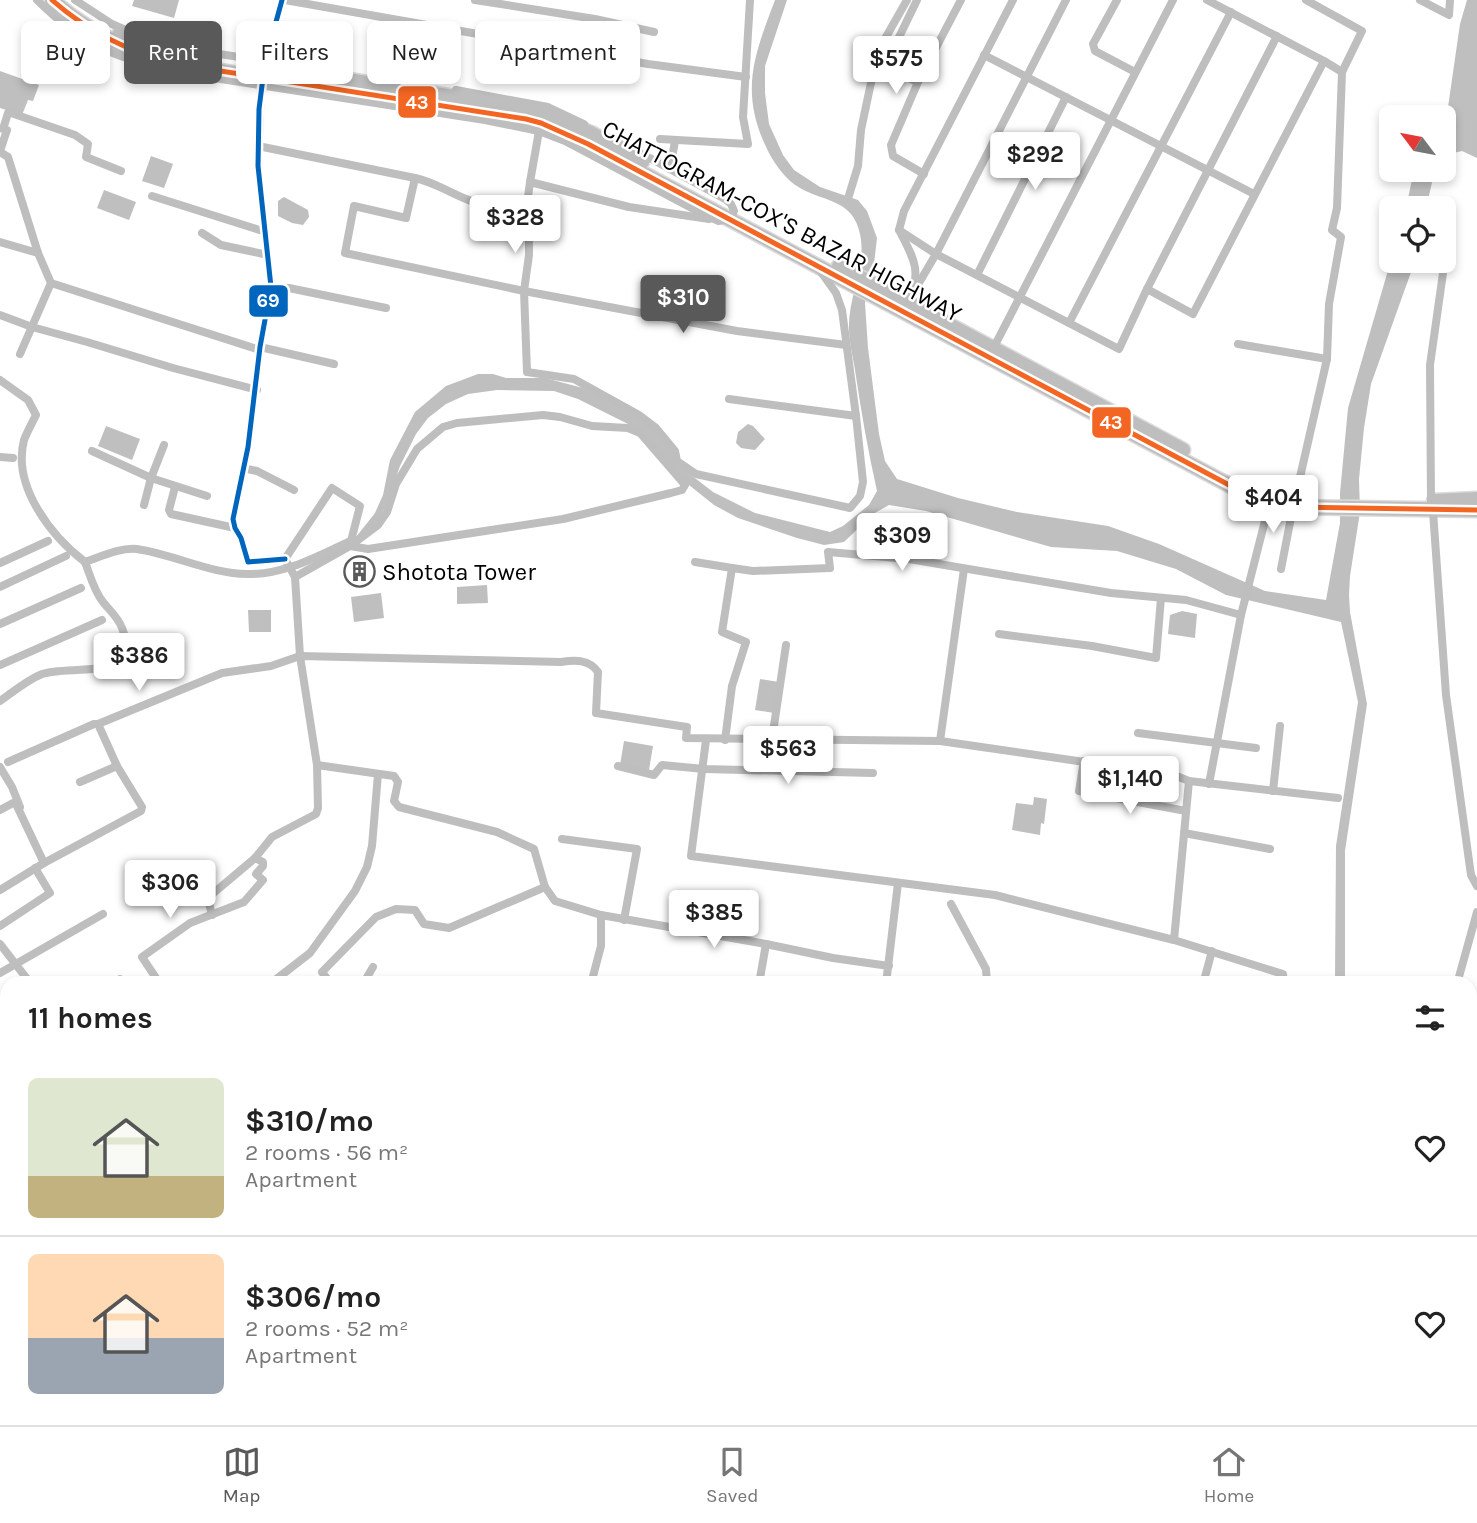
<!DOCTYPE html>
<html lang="en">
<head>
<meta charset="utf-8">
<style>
  body { margin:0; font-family:Karla,sans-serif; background:#f2f2f2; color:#222; height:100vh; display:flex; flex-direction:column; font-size:26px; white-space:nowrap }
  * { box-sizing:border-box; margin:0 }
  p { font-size:23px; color:#767676 }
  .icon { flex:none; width:38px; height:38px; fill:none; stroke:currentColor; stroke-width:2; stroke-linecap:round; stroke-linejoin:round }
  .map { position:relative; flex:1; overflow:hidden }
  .panel { position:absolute; left:0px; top:976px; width:1477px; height:450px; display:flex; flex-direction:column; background:#fff; border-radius:21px 21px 0 0; box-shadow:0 4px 10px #0003 }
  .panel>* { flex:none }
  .banner { position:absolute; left:21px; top:21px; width:700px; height:63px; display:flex; gap:14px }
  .needle { width:46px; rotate:302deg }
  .tools { position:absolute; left:1379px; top:105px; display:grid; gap:14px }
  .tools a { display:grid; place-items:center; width:77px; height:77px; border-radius:10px; background:#fff; box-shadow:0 4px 10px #0003; font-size:35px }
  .price { position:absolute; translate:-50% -60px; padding:0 16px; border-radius:7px; background:#fff; color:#222; font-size:23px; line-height:46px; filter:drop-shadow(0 2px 4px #0008) }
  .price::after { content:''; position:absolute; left:50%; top:42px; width:21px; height:16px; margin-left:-10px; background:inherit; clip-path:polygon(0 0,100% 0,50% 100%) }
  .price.selected { background:#595959; color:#fff }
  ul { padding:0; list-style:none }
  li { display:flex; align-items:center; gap:21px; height:175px; padding:0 28px }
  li+li { border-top:2px solid #e0e0e0 }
  li span { display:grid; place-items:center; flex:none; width:196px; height:140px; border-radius:10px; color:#555 }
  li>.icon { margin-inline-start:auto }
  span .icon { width:84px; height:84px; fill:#fffc; stroke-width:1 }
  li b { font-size:30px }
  h2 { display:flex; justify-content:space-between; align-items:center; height:84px; padding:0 28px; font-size:30px }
  .tag { padding:0 24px; border-radius:10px; background:#fff; box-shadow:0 4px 10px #0003; font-size:24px; line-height:63px }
  .tag.selected { background:#595959; color:#fff }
  .tabs { display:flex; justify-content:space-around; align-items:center; height:98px; border-top:2px solid #e0e0e0; background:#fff; font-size:19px; color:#767676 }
  .tabs a { display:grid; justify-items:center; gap:4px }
  .tabs .selected { color:#595959 }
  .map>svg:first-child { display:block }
  .water { fill:#bfbfbf }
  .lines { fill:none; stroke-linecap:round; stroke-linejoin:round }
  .canal { stroke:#bfbfbf; stroke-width:8 }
  .trunk-casing { stroke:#dbdbdb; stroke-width:17 }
  .minor { stroke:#bebebe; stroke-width:8 }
  .trunk { stroke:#bebebe; stroke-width:14 }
  .bus-1-casing { stroke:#fff; stroke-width:10 }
  .bus-2-casing { stroke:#fff; stroke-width:10 }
  .bus-1 { stroke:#f26522; stroke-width:5 }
  .bus-2 { stroke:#0065bd; stroke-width:5 }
  .labels { text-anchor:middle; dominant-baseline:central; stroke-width:5; stroke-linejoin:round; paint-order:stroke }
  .street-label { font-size:24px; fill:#000; stroke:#fff }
  .poi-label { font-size:24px; fill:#000; stroke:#fff; text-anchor:start }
  .line-badge { stroke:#fff; stroke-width:2.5 }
  .badge-label { font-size:19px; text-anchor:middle; font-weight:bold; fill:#fff }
</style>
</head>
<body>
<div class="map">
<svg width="1477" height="1425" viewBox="0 0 1477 1425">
  <rect width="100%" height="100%" fill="#fff"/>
  <!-- water -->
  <g class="water">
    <path d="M134,0H179L174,18L132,6Z"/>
    <path d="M775,0H787L765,66V93L769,124L783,155L794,170L820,187L858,200L867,211L877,238L874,264L865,303L868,348L879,434L885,461L897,479L958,498L1017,512L1108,526L1159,544L1265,591L1326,600L1340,523V493L1348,408L1391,260L1415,261L1371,384L1364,428L1359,479L1360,512L1350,576L1349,595L1350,612L1367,704L1345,851V983H1336L1335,978L1336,846L1358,702L1341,622L1226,595L1176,569L1117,551L1051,547L926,511L889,505L873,514L844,542L824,545L797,538L738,518L714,505L679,477L632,426L578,399L554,391L497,390L468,394L446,404L428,418L416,434L400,466L388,501L379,519L362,535L356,537L375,513L383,495L390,460L415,412L446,386L478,374H493L506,378H545L583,388L648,424L691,475L713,492L755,513L830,532L843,526L869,505L877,491C868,451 861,411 855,370C853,357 849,342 849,328C848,297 867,265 860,234C853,199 824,202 800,188C787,181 776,166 769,153C739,94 753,58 775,0Z"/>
    <path d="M1467,0H1477V158L1462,151L1444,155V117H1442L1448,107L1460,24Z"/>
    <path d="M605,25L640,35L634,54L600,45Z"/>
    <path d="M0,71L39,85L33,101L28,100L22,115L0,108Z"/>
    <path d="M151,156L173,164L164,188L142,181Z"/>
    <path d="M1414,170H1435L1426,208H1406Z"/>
    <path d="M104,190L136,202L129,220L97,208Z"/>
    <path d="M284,197L308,210L309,217L303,225L292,223L278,216V201Z"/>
    <path d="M748,424L753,426L765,439L755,450L741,448L736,443L738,432Z"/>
    <path d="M106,426L140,439L132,460L98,446Z"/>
    <path d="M487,585L488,603L457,604V587Z"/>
    <path d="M381,593L384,618L354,622L351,597Z"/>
    <path d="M248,610H271V632H249Z"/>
    <path d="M1182,611L1197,614L1195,638L1168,634L1170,615Z"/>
    <path d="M760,679L779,682L774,713L755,710Z"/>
    <path d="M624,741L653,746L649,770L620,765Z"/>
    <path d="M1034,797L1047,799L1044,824L1041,823L1040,835L1012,830L1016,803L1033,805Z"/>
  </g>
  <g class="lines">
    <!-- canal -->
    <g class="canal">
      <path d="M847,202L858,166L861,130L876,59L882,44L907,0"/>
      <path d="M0,380L28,400L36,415C32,423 27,432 24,440C12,486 51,536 85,562"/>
      <path d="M85,562C100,557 121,547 137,549C172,554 212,574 247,574C283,575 316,557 348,542"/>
      <path d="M0,701C13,692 27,680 42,674C69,664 144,683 122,628C118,617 110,611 103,602C94,591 90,575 85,562"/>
      <path d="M0,767L12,787L20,807"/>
      <path d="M951,904L986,969L987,984"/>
    </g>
    <defs>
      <g id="trunk">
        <path d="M52,0C88,32 129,52 176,64L526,119L541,123L588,144L1231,486L1253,496L1293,507L1477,510"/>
        <path d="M119,35L182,56"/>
        <path d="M255,65L535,110L591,133L642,162"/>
        <path d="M839,266L1183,450"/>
        <path d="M1434,501L1477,499"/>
      </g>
    </defs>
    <!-- trunk casing -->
    <use href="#trunk" class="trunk-casing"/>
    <!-- minor -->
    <g class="minor">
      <path d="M37,0C83,46 120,60 182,73L485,120L539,131L565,141L701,213L718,221L730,219L734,211L731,204L725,199L624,144"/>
      <path d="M75,0L112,24L130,32"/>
      <path d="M285,0L648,64L746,77"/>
      <path d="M475,0L595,19L654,32"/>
      <path d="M917,0L887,62L890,70L918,82"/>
      <path d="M1117,0L1093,44L1095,51L1135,72"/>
      <path d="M1207,0L1324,61L1342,72"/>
      <path d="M1420,0L1449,15L1450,0"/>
      <path d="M172,47L259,60"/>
      <path d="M984,55L1254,194"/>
      <path d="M265,62L282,0"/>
      <path d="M261,83L258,166L271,287L260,347L248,447L233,519L235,528L241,538L248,562L285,559"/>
      <path d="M456,90L548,107L584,124"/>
      <path d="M660,139L748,144L743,117L750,0"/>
      <path d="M258,146L415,178"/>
      <path d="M0,151L7,130L3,129L8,113H11L75,135L88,144L86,157L121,171"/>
      <path d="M0,152L8,157L38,253L51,283L260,350"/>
      <path d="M670,169L675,141"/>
      <path d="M924,174L893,156L891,145L918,82L961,0"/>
      <path d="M530,182L539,131"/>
      <path d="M152,196L266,232"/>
      <path d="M525,219L530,182L629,207L709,219"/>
      <path d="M899,230L936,254L1119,349L1147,289L1277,36"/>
      <path d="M202,233L221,245L268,255"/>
      <path d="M0,242L38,253"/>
      <path d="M821,272L836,293L842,310L856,416L863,482L860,496L850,508L696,474L677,461L675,451L656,428L639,415L574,379L527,372L524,291L529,255V221C510,209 487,208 466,199C448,192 434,182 415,178L406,218L354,206L345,253L524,291L737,331L846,345"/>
      <path d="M977,275L1066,97"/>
      <path d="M271,287L289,288L386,308"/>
      <path d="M916,288L936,254L1066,0"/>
      <path d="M1147,289L1193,314L1324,61"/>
      <path d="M909,303C922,270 914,259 899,230L904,211L1013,0"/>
      <path d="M0,315L32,327L87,342L173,368L257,390"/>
      <path d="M1069,323L1231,12"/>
      <path d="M1238,344L1327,359"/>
      <path d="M260,347L334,364"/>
      <path d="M994,347L1173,0"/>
      <path d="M20,354L51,283"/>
      <path d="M729,399L856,416"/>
      <path d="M92,451L151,478L207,496"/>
      <path d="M0,457L13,458"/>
      <path d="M243,468L257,471L294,490"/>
      <path d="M175,487L169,510L171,514L235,528"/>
      <path d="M1295,499L1327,359L1329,304L1341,237L1332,230L1337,208L1342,72L1362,31L1306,0"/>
      <path d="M1431,501L1430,365L1444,266L1452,232"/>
      <path d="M144,505L151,478L164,445"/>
      <path d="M1433,511L1446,695L1471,875L1477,886"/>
      <path d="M285,559L332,488L360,506L350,545V546L368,549L563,519L671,493L682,490L685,485L640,433L628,428L592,426L560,417L543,415L457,423L443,427L417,449L396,484L387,512L378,525L350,546L295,577"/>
      <path d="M285,559L295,577L300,656L317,765L394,776L398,782L394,801L399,807L497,832L534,849L545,887"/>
      <path d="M695,562L732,568"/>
      <path d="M0,563L48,541"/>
      <path d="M1281,569L1293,507"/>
      <path d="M0,587L66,556"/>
      <path d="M0,624L81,588"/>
      <path d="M999,634L1092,646L1156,658L1161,598"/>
      <path d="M0,665L102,620"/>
      <path d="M1138,733L1256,748"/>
      <path d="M772,739L786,645"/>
      <path d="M706,740L691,856L995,895L1174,940L1283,974L1284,984"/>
      <path d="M725,740L732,686L746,642L722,632L732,568L753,571L830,568L828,552L909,559L1111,593L1186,600L1241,615"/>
      <path d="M940,741L964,569"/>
      <path d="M1084,761L1079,791L1186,811"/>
      <path d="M8,762L94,724H98"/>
      <path d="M618,766L654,775L662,765L704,769L873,773"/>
      <path d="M80,782L117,766"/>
      <path d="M1209,784L1241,615L1270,501"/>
      <path d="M1273,791L1280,726"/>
      <path d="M0,810L13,803L16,804L44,863"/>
      <path d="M1184,833L1270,849"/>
      <path d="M562,839L637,849L624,920"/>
      <path d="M0,890L44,863L141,811L142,807L117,766L98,724L222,673L271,666L300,656L561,662C575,660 589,659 598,672L596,713L680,726L687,727L686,738L940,741L1119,767L1179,777L1189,781L1338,798"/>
      <path d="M212,915L208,899L210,896L255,858L272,837L316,814L318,808L317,765"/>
      <path d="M601,915L766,944L833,958L889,966"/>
      <path d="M0,926L50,893L35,868"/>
      <path d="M1174,940L1189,781"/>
      <path d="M0,944L31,984"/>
      <path d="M0,973L103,914"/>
      <path d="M114,984L120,979L127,984"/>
      <path d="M160,984L142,957L190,923L244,902L263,880L256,874L263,866V862L255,858"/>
      <path d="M270,984L310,953L355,891L367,867L372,846L378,774"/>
      <path d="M326,984L328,980L322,972L376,917L396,909L415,910L424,924L449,928L545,887L555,901L601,915V946L591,984"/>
      <path d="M363,984L373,967"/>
      <path d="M759,984L766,944"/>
      <path d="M886,984L898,883"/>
      <path d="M1203,984L1212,951"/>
      <path d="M1457,984L1477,912"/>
      <path d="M0,1028L7,1024"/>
      <path d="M1470,1037L1477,1039"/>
      <path d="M1470,1083L1477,1084"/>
      <path d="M1470,1118L1477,1120"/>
      <path d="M1470,1152L1477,1157"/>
      <path d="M0,1200L7,1197"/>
      <path d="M1470,1237L1477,1239"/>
      <path d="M0,1271L7,1284"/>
      <path d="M1470,1296L1477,1298"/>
      <path d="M317,1419L326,1425"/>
      <path d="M452,1419L455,1425"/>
      <path d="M875,1419L878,1425"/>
      <path d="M1219,1419L1243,1425"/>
      <path d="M1373,1419L1382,1425"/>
      <path d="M1430,1419L1432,1425"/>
      <path d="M20,1425L22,1420"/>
      <path d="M114,1425L116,1419"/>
      <path d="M522,1425L526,1419"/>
      <path d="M651,1425L658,1419"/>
      <path d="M1032,1425L1043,1419"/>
    </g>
    <!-- trunk -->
    <use href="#trunk" class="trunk"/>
    <defs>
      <path id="bus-1" d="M52,0C88,32 129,52 176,64L526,119L541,123L588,144L1231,486L1253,496L1293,507L1477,510"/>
      <path id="bus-2" d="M282,0L265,62L259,109L258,166L271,287L260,347L248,447L233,519L235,528L241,538L248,562L285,559"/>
    </defs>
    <!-- bus-1 casing -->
    <use href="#bus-1" class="bus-1-casing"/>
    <!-- bus-2 casing -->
    <use href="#bus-2" class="bus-2-casing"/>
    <!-- bus-1 -->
    <use href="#bus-1" class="bus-1"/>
    <!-- bus-2 -->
    <use href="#bus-2" class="bus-2"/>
  </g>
  <!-- icons -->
  <defs>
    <symbol id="building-ring" viewBox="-11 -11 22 22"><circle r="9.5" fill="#fff" stroke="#595959" stroke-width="1.5"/><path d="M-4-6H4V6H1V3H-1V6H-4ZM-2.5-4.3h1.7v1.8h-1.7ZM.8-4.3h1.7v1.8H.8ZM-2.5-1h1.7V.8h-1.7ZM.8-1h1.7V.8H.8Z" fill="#595959"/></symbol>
  </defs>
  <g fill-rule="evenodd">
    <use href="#building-ring" x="342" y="554" width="35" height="35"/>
  </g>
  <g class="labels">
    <!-- street labels -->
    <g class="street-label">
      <text transform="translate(782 221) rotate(28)">CHATTOGRAM-COX'S BAZAR HIGHWAY</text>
    </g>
    <!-- poi labels -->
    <g class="poi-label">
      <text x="382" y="572">Shotota Tower</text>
    </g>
  </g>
  <g class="line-badge">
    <rect x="397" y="85" width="40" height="34" rx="7" fill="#f26522"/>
    <rect x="248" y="284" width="41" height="34" rx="7" fill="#0065bd"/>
    <rect x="1091" y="406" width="41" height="33" rx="7" fill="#f26522"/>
  </g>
  <g class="badge-label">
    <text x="417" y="109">43</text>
    <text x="268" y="307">69</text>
    <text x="1111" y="429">43</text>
  </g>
</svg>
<div class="tools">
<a><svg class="needle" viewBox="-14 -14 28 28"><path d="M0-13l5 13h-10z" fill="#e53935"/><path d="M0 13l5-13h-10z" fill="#767676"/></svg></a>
<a><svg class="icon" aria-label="locate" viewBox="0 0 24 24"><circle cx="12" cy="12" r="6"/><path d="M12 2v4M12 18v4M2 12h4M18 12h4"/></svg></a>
</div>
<b class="price" style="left:896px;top:96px">$575</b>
<b class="price" style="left:1035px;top:192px">$292</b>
<b class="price" style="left:515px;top:255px">$328</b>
<b class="price selected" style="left:683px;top:335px">$310</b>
<b class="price" style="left:1273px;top:535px">$404</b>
<b class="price" style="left:902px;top:573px">$309</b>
<b class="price" style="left:139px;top:693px">$386</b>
<b class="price" style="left:788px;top:786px">$563</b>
<b class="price" style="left:1130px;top:816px">$1,140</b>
<b class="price" style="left:170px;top:920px">$306</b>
<b class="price" style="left:714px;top:950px">$385</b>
<div class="banner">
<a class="tag">Buy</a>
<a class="tag selected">Rent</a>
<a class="tag">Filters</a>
<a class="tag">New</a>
<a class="tag">Apartment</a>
</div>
<section class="panel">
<h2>11 homes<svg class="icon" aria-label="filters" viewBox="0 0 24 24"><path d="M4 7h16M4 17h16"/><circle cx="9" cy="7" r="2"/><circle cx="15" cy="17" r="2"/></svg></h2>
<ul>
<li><span style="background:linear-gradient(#dfe7d0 70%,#c2b280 0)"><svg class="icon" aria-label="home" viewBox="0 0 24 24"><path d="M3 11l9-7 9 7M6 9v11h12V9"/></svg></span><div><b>$310/mo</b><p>2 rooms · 56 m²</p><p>Apartment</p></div><svg class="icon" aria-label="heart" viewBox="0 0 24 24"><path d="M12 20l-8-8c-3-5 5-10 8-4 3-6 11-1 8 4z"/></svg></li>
<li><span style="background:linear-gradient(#ffd9b3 60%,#9aa5b1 0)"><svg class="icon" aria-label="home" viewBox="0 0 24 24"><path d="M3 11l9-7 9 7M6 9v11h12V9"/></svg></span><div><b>$306/mo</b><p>2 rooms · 52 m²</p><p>Apartment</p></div><svg class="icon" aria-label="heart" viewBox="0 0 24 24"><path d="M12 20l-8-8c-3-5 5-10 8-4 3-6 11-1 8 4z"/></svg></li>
</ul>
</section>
</div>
<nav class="tabs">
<a class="selected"><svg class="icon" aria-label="map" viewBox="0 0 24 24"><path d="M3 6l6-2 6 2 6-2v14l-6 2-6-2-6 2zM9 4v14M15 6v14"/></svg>Map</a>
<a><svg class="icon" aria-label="saved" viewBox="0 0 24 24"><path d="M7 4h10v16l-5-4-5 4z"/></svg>Saved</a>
<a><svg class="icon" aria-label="home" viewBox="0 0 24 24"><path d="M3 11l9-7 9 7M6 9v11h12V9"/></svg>Home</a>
</nav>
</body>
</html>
